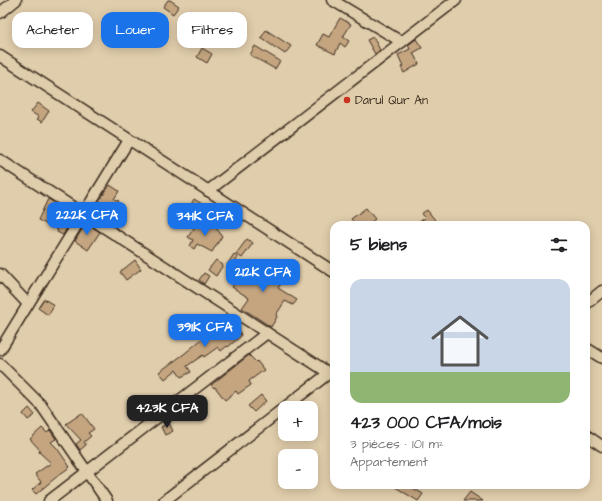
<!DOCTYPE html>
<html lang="fr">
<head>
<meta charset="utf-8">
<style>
  body { margin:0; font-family:"Architects Daughter",sans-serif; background:#f2f2f2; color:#202124; height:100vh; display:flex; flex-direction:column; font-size:15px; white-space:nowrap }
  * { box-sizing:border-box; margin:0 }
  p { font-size:13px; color:#757577 }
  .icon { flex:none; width:22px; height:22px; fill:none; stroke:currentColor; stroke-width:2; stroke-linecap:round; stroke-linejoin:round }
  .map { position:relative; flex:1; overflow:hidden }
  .side { position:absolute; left:330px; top:221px; width:260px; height:268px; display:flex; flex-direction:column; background:#fff; border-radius:12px; box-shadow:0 2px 10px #0003 }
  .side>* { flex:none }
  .hud { position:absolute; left:12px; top:12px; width:258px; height:36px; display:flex; gap:8px }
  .fabs { position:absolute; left:278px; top:401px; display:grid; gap:8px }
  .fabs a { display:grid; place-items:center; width:40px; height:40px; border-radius:8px; background:#fff; box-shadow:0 2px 10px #0003; font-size:20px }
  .price { position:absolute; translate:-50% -34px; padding:0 9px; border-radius:8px; background:#1a73e8; color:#fff; font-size:13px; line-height:26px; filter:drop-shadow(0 1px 2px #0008) }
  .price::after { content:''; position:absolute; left:50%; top:24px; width:12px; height:9px; margin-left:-6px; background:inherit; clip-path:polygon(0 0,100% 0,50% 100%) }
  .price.active { background:#222; color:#fff }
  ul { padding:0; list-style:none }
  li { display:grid; align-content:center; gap:8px; height:212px; padding:0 20px }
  li span { display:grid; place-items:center; height:124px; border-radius:12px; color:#555 }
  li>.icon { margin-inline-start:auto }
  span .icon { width:72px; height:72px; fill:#fffc; stroke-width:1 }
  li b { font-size:17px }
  h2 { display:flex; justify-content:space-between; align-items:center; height:48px; padding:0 20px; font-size:17px }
  .pill { padding:0 14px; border-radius:12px; background:#fff; box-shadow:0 2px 10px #0003; font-size:14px; line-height:36px }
  .pill.active { background:#1a73e8; color:#fff }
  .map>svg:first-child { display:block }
  .building { fill:#c4a580; stroke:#3b2a1e }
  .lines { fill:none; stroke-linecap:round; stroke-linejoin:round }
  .minor-casing { stroke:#3b2a1e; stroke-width:13 }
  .minor { stroke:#e0cdab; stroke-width:10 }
  .poi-dot { fill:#c8321e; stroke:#e0cdab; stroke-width:1.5 }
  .labels { text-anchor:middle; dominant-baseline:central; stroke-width:3; stroke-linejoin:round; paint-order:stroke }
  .poi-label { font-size:12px; fill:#3b2a1e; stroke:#e0cdab; text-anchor:start }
</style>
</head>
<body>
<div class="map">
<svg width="602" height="501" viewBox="0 0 602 501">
  <rect width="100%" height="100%" fill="#e0cdab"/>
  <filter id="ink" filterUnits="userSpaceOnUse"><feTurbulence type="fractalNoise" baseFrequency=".025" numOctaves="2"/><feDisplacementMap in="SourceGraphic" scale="8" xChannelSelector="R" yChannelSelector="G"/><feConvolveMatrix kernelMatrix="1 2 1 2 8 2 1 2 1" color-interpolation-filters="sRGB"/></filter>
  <g filter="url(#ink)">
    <!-- building -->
    <g class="building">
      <path d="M168,0H170L179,6L173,14L163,7Z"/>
      <path d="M340,18L351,24L343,37L349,41L345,47L340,43L335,54L317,45L323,34L329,37Z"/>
      <path d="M266,30L291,46L285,54L261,38Z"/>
      <path d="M373,37L380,50L375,54L367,40Z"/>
      <path d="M416,39L422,48L413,53L419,64L404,73L401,67L403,66L398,55L410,49L408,45Z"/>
      <path d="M255,46L280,61L275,69L250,55Z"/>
      <path d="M202,48L212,54L207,63L197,57Z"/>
      <path d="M38,103L49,111L42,122L37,119L39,117L31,112Z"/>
      <path d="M110,185L119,191L114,199L119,201L113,210L98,202Z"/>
      <path d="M48,199L55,203L50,209L68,217L66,227L67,228L63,235L57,232L58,230L38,220Z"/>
      <path d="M194,199L202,204L197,213L189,209Z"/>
      <path d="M366,208L375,219L367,225H356L351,219Z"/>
      <path d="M427,210L435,220L428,225H415L425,218L421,214Z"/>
      <path d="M198,222L208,227L210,226L212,227L214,225L222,236L212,252L197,244L194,249L190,246L193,240L188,237Z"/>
      <path d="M86,223L100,232L88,250L75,241Z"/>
      <path d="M247,239L253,243L242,258L236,254Z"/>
      <path d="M234,254L238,257L232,268L227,265Z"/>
      <path d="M135,260L141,269L126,280L120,272Z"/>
      <path d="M216,260L223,265L216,276L208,270Z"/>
      <path d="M255,264L265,274L267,272L272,275L279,266L288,274L278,288L297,300L293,305L285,301L276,315L277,317L271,327L242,308L249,298L232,287L239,276L240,277Z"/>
      <path d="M204,273L209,276L204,284L199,280Z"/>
      <path d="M44,299L54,305L48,315L38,308Z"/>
      <path d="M228,319L232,323L237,322L241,336L228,347L227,346L221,351L218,347L204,357L203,355L187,366L191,372L181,377L176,370L165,379L159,372L184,354L208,334L215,329L216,330Z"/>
      <path d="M249,355L256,362L257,361L264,370L249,381L251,385L238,394L236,391L225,400L215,387L214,388L211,385Z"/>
      <path d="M261,395L266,401L254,412L248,406Z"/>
      <path d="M29,408L35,415L28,420L23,414Z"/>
      <path d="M82,413L94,429L88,433L91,436L84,442L86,445L80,450L76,444L81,440L66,424Z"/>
      <path d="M169,423L173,431L165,435L161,427Z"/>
      <path d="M42,428L47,433L50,430L56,439L51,442L57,448L70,467L60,474L36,494L32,490L41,482L35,474L51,463L39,452L40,450L30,439Z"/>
      <path d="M392,485H408L423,494L418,501Z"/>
      <path d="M470,492L483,501H463Z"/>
    </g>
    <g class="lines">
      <defs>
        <g id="minor">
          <path d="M332,0L402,42"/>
          <path d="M0,13L16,0"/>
          <path d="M0,56L334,272"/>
          <path d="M0,160L329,373"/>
          <path d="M208,191L456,0"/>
          <path d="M0,274L28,304"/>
          <path d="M586,304L602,291"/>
          <path d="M586,348L602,358"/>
          <path d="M0,350L129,140"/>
          <path d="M0,364L41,405L107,501"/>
          <path d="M586,435L602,446"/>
          <path d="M49,501L267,333"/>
          <path d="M164,501L333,370"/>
        </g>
      </defs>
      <!-- minor casing -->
      <use href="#minor" class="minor-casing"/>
      <!-- minor -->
      <use href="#minor" class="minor"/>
    </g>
  </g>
  <!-- markers -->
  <circle class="poi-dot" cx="347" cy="100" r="4"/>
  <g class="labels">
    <!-- poi labels -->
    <g class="poi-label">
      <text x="355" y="100">Darul Qur An</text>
    </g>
  </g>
</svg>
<div class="fabs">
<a>+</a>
<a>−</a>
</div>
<b class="price" style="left:87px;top:236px">222K CFA</b>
<b class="price" style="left:205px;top:237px">341K CFA</b>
<b class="price" style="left:263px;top:293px">212K CFA</b>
<b class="price" style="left:205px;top:348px">391K CFA</b>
<b class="price active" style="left:167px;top:429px">423K CFA</b>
<div class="hud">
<a class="pill">Acheter</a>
<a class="pill active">Louer</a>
<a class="pill">Filtres</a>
</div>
<section class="side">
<h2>5 biens<svg class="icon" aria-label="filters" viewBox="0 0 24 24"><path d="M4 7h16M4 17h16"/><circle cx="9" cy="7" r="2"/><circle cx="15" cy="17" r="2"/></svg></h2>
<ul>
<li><span style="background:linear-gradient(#c9d6e8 75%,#8fb573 0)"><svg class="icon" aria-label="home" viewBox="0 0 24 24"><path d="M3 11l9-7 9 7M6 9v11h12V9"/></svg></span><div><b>423 000 CFA/mois</b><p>3 pièces · 101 m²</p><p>Appartement</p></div></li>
</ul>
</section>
</div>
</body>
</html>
